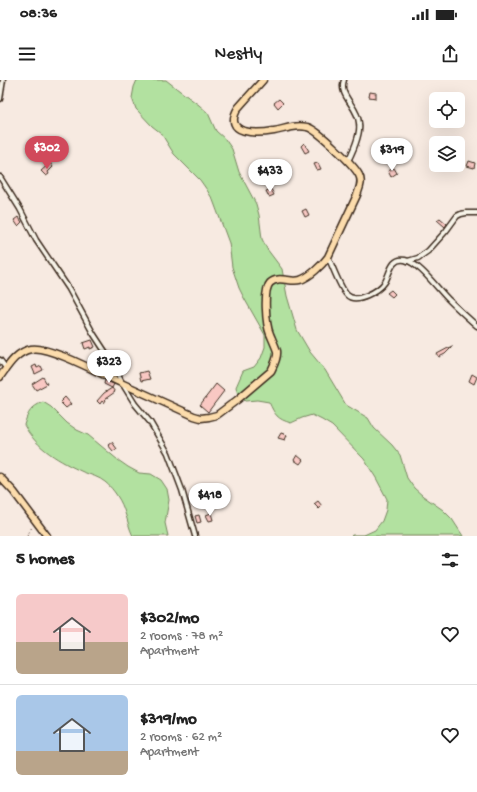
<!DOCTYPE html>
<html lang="en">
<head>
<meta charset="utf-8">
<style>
  body { margin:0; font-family:"Gochi Hand",sans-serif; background:#f6f6f6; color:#222; height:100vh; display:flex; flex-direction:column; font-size:15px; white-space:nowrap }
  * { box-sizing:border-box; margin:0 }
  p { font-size:13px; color:#767676 }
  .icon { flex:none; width:22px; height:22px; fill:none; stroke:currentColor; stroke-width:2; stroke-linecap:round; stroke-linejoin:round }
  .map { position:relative; height:456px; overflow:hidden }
  .drawer { display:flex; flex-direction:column; background:#fff; flex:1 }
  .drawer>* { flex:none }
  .tools { position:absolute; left:429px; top:12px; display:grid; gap:8px }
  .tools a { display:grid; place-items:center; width:36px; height:36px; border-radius:6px; background:#fff; box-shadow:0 4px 16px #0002; font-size:20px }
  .price { position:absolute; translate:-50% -34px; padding:0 9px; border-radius:14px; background:#fff; color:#222; font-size:13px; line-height:26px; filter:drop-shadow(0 1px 2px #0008) }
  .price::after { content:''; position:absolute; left:50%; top:24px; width:12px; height:9px; margin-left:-6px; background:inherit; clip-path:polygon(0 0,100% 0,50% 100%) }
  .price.active { background:#d1495b; color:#fff }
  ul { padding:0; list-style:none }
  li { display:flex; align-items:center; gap:12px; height:100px; padding:0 16px }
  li+li { border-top:1px solid #e0e0e0 }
  li span { display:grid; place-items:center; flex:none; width:112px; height:80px; border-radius:6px; color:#555 }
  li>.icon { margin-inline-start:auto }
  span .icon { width:48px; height:48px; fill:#fffc; stroke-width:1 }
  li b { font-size:17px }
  h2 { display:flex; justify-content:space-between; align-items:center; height:48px; padding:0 16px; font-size:17px }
  .status { display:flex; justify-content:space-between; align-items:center; height:28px; padding:0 20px; background:#fff; direction:ltr }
  .status svg { height:11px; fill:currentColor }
  header { display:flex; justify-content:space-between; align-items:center; height:52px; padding:0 16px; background:#fff; font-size:18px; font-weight:600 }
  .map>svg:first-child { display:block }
  .green { fill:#b2e1a0; stroke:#76865f }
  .building { fill:#f9c8c3; stroke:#3b2a1e }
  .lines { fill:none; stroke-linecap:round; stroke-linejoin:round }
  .minor-casing { stroke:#3b2a1e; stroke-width:7 }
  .primary-casing { stroke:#3b2a1e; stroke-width:9 }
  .path { stroke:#3b2a1e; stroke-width:1; stroke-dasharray:1 3; stroke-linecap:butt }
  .minor { stroke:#f7f3e8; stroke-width:4 }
  .primary { stroke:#fcdcac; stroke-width:6 }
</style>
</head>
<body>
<div class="status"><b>08:36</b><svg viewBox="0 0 49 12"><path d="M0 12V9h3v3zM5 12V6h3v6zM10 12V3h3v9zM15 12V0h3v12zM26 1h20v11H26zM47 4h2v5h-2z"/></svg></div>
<header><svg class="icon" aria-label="menu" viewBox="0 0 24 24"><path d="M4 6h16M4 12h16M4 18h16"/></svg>Nestly<svg class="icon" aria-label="share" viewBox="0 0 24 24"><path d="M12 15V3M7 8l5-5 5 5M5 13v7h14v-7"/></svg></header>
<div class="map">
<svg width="477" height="456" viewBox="0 0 477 456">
  <rect width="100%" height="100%" fill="#f7eae1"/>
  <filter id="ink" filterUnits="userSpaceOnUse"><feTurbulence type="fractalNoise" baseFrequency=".025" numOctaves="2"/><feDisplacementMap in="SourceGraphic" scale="8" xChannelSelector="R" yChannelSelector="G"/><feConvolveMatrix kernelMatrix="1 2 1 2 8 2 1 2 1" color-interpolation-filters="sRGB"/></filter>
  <g filter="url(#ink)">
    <!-- green -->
    <g class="green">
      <path d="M137,0H166L180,11L199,25L208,33L216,51L225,59L232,69L239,92L256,124L259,135L262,159L267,169L282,189L287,216L297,250L310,272L325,290L346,325L368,338L374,348L392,365L400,375L407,398L414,408L423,416L443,430L452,439L463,456H351L352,455H364L375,450L382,441L386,430L387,419L376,398L364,379L332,346L322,340L312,335L302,338L291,343C277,339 275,335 269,322L257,320L245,321L238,315L236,307L243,291L254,287L261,278L265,267V255L244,218L239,208L232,187L229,163L213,120L207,110L200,100L174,74L161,53L152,46L136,29L132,18L134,7Z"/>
      <path d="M43,322L51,327L67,343L77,350L88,355L118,380L128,387L139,393L151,394L161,400L167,409L169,420L165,443L168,456H133C129,448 128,441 125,433C122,422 114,409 105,402C99,397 91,395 83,392C59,381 37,369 24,345C28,332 31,327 43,322Z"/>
    </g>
    <!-- building -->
    <g class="building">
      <path d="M370,12L376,13V18L369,17Z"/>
      <path d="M279,19L283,23L278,28L274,23Z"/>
      <path d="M304,63L309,71L305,73L301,66Z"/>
      <path d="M469,81L475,83L474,88L467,86Z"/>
      <path d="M50,83L53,87L48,92L49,94L46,96L41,91Z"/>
      <path d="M318,83L321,89L317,90L314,84Z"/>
      <path d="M394,88L397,93L391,97L388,91Z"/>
      <path d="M271,109L274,115L269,117L266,111Z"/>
      <path d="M306,129L309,135L305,137L302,131Z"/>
      <path d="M18,137L22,142L18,146L14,140Z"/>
      <path d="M440,138L447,144L445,147L437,140Z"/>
      <path d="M391,210L395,214L392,217L387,213Z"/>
      <path d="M92,260L95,267L90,269V267L85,269L83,263Z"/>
      <path d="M452,266H453L445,274L439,277L437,274Z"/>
      <path d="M123,280L125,283L127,288L120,290L119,286L118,287L117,283Z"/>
      <path d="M36,285L37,288L41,286L43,290L35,294L32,287Z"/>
      <path d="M147,291L150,299L141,301L139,293Z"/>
      <path d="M472,294L477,297L474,304L469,301Z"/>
      <path d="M43,297L47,304L36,310L32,304Z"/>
      <path d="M105,300L114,304L112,308L104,304Z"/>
      <path d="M216,304L224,311L208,332L200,325Z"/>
      <path d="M112,308L115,312L105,319L106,320L104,323L102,321L100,324L97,321L104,313Z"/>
      <path d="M65,317L71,324L66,328L60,322Z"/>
      <path d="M281,353L287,355L285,360L278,358Z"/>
      <path d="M112,362L117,369L113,371L108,365Z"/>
      <path d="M297,375L303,380L300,384L294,380Z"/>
      <path d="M318,421L322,426L319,429L314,424Z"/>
      <path d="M211,433L213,440L209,441L206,435Z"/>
      <path d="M199,435L201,442L197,443L195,436Z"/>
    </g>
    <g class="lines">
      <defs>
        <g id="minor">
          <path d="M344,0C338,16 358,26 359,43C361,54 353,71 348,81"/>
          <path d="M0,19L3,0"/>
          <path d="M0,97L20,129L36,160L69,209L93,253L112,282L122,303L135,324L150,342L168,373L182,410L195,456"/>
          <path d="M328,177C333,187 340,208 347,215C356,224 379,211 385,202C390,194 391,177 405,180C420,183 439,211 450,221C459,230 468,238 477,246"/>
          <path d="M408,181L418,178L428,171L446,151L457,136L461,134L466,133H477"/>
          <path d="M0,280L6,288"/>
        </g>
        <g id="primary">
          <path d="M0,297C8,286 16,272 31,269C48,265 103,295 121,303C145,314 170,325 194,336L201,338L209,337L217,335L237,320L271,291C274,285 278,278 277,271C275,265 272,259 270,254C266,245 263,210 270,203C278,195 291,203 300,200C310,197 322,185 328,177L357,115C359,109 363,102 359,95C354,85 317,49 307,47C303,46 297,46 292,47C286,48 280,50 274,51C257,54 222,55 238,28L263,0"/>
          <path d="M0,397L14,412L47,456"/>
        </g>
      </defs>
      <!-- minor casing -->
      <use href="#minor" class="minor-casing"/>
      <!-- primary casing -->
      <use href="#primary" class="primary-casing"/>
      <!-- path -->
      <path class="path" d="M27,456L32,447"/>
      <!-- minor -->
      <use href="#minor" class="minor"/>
      <!-- primary -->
      <use href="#primary" class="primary"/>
    </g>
  </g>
</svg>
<div class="tools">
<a><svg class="icon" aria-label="locate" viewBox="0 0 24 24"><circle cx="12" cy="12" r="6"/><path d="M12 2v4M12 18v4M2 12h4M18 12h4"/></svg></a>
<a><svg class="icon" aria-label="layers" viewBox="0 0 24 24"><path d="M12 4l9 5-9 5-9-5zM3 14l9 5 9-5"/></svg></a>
</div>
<b class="price active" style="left:47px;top:90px">$302</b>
<b class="price" style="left:392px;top:92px">$319</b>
<b class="price" style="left:270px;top:113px">$433</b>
<b class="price" style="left:109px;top:304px">$323</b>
<b class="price" style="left:210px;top:437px">$418</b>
</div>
<section class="drawer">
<h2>5 homes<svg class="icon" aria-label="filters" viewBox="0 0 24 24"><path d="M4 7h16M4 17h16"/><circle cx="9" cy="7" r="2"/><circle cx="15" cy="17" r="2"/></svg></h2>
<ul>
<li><span style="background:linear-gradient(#f6c9c9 60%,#b9a48a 0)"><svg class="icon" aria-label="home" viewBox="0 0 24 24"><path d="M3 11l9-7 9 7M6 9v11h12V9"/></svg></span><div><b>$302/mo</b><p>2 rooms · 78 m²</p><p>Apartment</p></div><svg class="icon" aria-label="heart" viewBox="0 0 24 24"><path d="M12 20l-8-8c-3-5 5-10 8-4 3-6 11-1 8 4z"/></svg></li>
<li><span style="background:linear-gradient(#a9c7e8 70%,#b9a48a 0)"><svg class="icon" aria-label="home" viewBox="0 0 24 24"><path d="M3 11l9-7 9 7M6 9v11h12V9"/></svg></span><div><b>$319/mo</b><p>2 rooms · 62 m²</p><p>Apartment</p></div><svg class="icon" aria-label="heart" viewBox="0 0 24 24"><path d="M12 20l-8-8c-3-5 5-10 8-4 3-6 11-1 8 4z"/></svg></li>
</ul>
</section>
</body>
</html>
